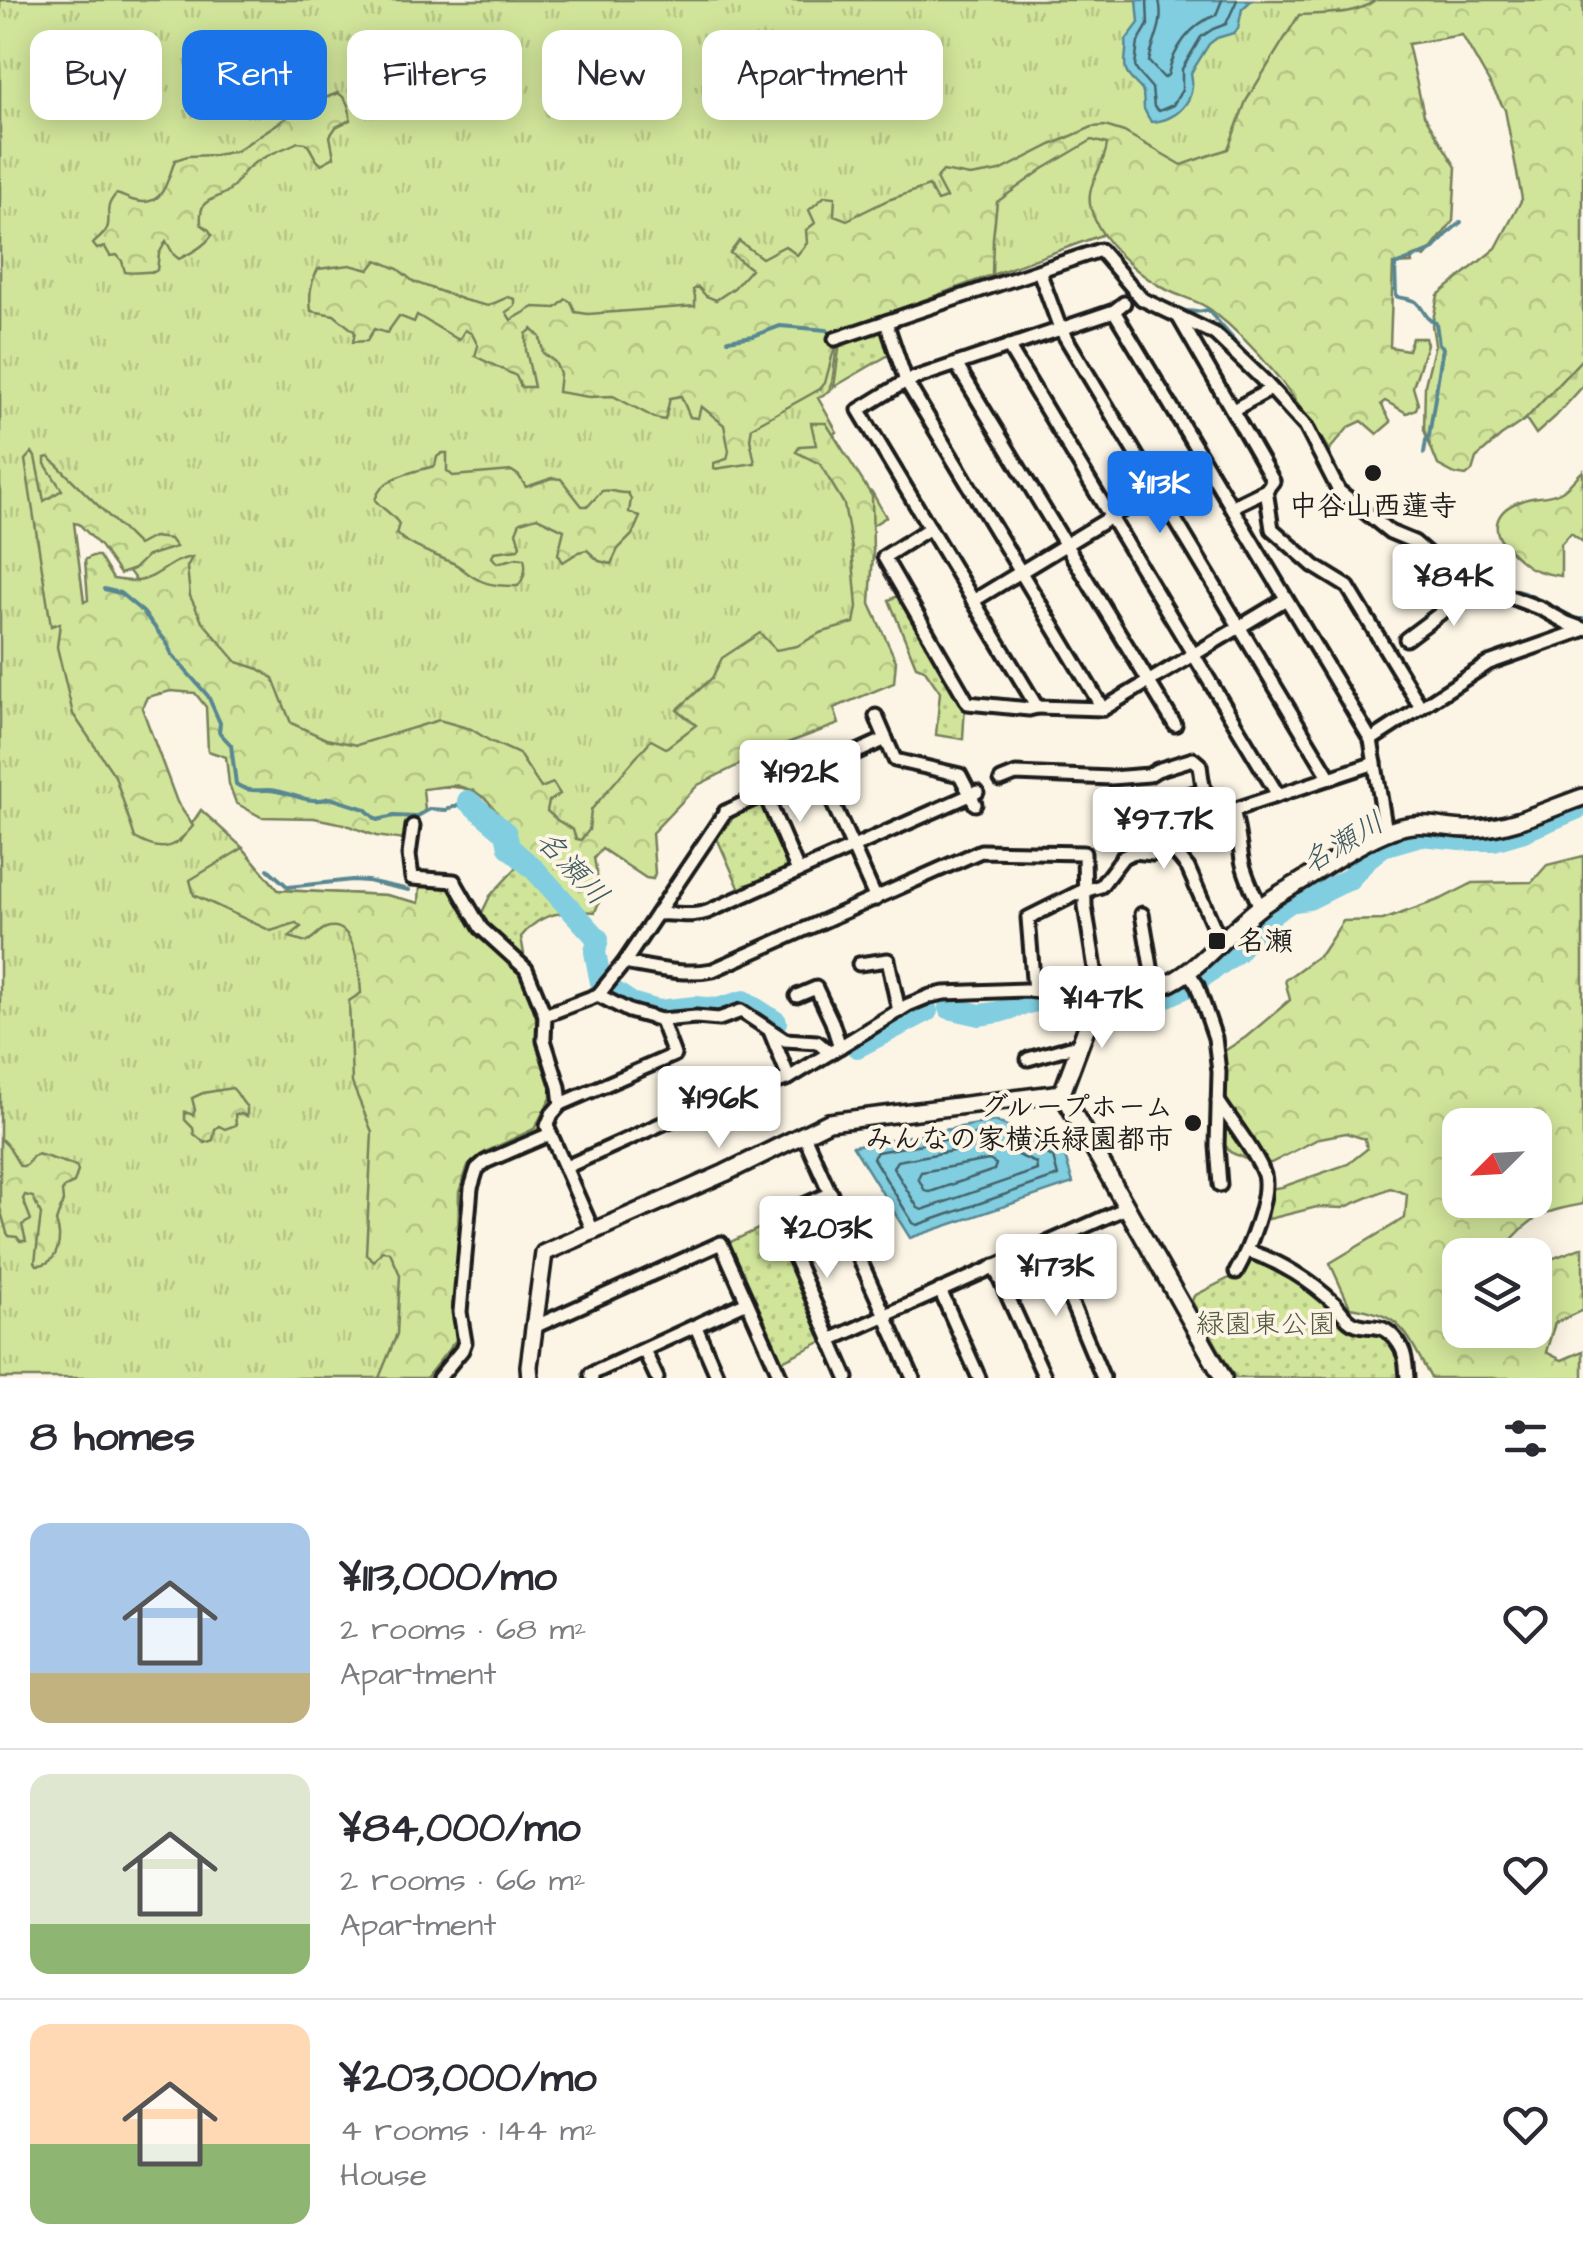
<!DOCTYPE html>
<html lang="en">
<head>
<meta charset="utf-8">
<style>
  body { margin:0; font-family:"Architects Daughter","Klee One",sans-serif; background:#f2f2f3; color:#2b2b33; height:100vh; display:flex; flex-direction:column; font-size:38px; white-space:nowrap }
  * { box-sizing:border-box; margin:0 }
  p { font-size:32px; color:#7c7c81 }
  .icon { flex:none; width:55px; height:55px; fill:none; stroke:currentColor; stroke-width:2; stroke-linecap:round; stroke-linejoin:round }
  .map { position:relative; height:1378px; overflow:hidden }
  .sheet { display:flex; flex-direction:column; background:#fff; flex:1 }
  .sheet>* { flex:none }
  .top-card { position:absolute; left:30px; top:30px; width:1000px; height:90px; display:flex; gap:20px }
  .needle { width:65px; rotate:246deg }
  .tools { position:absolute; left:1442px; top:1108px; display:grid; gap:20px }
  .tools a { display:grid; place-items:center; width:110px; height:110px; border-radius:20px; background:#fff; box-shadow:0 5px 25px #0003; font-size:50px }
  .price { position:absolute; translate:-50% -85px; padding:0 22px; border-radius:10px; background:#fff; color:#222; font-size:32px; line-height:65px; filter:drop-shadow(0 2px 5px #0008) }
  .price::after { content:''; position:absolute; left:50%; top:60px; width:30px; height:22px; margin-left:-15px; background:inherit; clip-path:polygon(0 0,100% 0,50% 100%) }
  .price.on { background:#1a73e8; color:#fff }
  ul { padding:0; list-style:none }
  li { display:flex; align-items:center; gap:30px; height:250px; padding:0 30px }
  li+li { border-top:2px solid #e1e1e2 }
  li span { display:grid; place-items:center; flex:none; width:280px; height:200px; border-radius:20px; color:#555 }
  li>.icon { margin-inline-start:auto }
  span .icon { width:120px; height:120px; fill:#fffc; stroke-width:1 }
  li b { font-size:42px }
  h2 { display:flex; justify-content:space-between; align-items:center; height:120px; padding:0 30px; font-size:42px }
  .chip { padding:0 35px; border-radius:20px; background:#fff; box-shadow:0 5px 25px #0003; font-size:35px; line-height:90px }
  .chip.on { background:#1a73e8; color:#fff }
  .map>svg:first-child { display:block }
  .grass { fill:url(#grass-tufts); stroke:#76805b; stroke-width:2.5 }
  .forest { fill:url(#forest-crowns); stroke:#76805b; stroke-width:2.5; fill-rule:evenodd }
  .cemetery { fill:url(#cemetery-stones); stroke:#76805b; stroke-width:2.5 }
  .park { fill:url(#park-dots); stroke:#76805b; stroke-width:2.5 }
  .water { fill:#81cee0; stroke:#598792; stroke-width:2.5 }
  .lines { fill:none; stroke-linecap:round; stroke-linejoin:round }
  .shore { stroke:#44636a; stroke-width:2.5 }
  .stream { stroke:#598792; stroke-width:4 }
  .river { stroke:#81cee0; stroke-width:22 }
  .minor-casing { stroke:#1c1c1c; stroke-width:19 }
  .tertiary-casing { stroke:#1c1c1c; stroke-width:22 }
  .minor { stroke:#fcf5e5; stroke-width:11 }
  .tertiary { stroke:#fcf5e5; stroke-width:15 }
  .poi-dot { fill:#1c1c1c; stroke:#fcf5e5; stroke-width:4 }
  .labels { text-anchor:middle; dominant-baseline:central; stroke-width:8; stroke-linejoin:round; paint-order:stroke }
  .poi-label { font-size:28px; font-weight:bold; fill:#1c1c1c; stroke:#fcf5e5 }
  .park-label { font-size:28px; fill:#525842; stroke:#fcf5e5 }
  .water-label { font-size:30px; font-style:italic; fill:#3f5a61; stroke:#fcf5e5 }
</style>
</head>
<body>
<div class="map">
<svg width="1583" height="1378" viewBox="0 0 1583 1378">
  <defs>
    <pattern id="grass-tufts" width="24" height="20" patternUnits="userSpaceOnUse" patternTransform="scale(2.5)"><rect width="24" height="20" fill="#d1e59a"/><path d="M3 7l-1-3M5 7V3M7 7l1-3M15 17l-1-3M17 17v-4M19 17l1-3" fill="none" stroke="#b3c484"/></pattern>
    <pattern id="forest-crowns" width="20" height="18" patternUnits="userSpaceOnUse" patternTransform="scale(2.5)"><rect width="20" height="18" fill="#d1e59a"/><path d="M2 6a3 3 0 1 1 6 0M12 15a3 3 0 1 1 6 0" fill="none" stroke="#b3c484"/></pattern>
    <pattern id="cemetery-stones" width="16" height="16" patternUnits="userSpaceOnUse" patternTransform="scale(2.5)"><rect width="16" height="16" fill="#d1e59a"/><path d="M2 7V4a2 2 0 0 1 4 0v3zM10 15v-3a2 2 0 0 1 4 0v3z" fill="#b3c484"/></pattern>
    <pattern id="park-dots" width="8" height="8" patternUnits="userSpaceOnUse" patternTransform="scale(2.5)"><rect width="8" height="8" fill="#d1e59a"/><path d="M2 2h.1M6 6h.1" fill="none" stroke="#b3c484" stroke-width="1.8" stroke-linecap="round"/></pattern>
  </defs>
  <rect width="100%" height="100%" fill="#fcf5e5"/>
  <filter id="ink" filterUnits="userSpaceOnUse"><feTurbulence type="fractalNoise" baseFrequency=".01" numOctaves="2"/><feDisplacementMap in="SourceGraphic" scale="20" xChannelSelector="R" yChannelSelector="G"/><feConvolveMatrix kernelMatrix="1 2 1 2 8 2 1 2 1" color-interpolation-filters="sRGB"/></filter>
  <g filter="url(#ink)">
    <!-- grass -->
    <path class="grass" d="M0,0H1394L1193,230L1104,234L839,331L831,390L818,398L837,432L834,434L864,490L872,492L886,517L865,530V609L891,669L697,758L589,858L474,791C440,780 405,793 371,801L171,627L113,550L65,499L75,586L180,841L201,810L243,848L278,890L386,895L419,903L453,885L524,972L538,1017V1043L554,1089V1099L536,1132L487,1153L471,1167L461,1195L457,1342L429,1378H0Z"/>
    <!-- forest -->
    <g class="forest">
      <path d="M1375,0H1583V358L1526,419L1501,436L1476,458L1472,471L1466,476L1455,474L1438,465L1424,430L1425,385L1435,344L1432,325L1438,295L1496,248L1522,199L1505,110L1462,35L1408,44L1424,115L1456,167L1453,221L1425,257L1420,254L1411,257L1412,263L1393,264L1390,347L1408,350L1412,338H1425L1427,344L1413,387L1418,404L1416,409L1407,413L1385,401L1381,404L1391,422L1377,434L1362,421L1349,427L1329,450C1296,398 1260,348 1211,310C1199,301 1182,297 1169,291C1140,277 1100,242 1091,209C1084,185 1105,167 1107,144L1092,140L1043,169L997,202L993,238L992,275L839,331L825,383L820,389L752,427L750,439L755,463L714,469V463L727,459L729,451L724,425L701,406L698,418L690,417L681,396L670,398L665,420L655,418L613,396L589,397L558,392L560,374L555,362L543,353L540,337L532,329L526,334V350L534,387H521L516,376L475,356L478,346L472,334L465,330L459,340L417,315L414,322L399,316L387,333L374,329L367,341L353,342L355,332L334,315L311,311C309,295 310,284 318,269L350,265L369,270L377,260L398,269L414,282L464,300L488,306L508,297L515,299V306L506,312L511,320L534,307L556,308L566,299L571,302L575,312L588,314L695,306V296L693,290L698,287L706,296L716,300L734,288L751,269L730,253L739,241L762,258L785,246L797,255L807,243L806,230L815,223L809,210L825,196L835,197L834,215L847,220L888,200L929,186L937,201L946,198L936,179L943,171L970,176L1000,171L1051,145L1092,127L1105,126L1124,132L1182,165L1228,149L1246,101L1299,15C1323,13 1356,16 1375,0Z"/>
      <path d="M338,93C347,98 351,110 350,120L336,127L330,136L334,157L321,164C314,160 312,149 306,143L298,142C283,150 261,156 248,168C240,175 237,185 227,192C210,203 199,197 201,224L209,230L212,235C205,246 191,253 179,259L174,255L166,241L159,254L157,270L154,272C144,271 135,274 125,272L122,261L117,255L110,256L105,247L97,249L93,244C98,238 107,234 108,225C110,210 104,209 116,194C121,195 126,198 132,200C163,210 167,182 175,160L188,156L215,155L236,151L304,106Z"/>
      <path d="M811,423H826L872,496L873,553L870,604L896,661L894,683L834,708L839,724L771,749L698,785L652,833L655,873L653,879L646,878L602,849L594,858L601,897L595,912L582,911L516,843L502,818L487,800L474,791L455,785L423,789L425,810L411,823L404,840L376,836L344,824L314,818L261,817L236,803L229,784L226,757L208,751L206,707L195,693L171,691L147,697L142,708L177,802L193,826C174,849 162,854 135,838L115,776L73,714L57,647L60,623L51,626L25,460L32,452L35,457L44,501L62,490L45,464V458L49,457L138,545L153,537L170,539L176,547L147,556L134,569L120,574L101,547L79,524L74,523L84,602L88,600L85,560L92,556H99L113,579C121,580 130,582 138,581C159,578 169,560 192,557L187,567L190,596L202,621L237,662L259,669L273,678L291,723L326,739L357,745L439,720L471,729L490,741L519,754L541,788L553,783L560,794L549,801L547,811L557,820L573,830L576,839L581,840L589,830L591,810L651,740L666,748L696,725L677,710L712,678L722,658L760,633L776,650L797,646L820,633L854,623L857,607L852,549L844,504L820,464L796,452L800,446L816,445Z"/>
      <path d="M442,453H447V471L453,476L512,471L519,476L526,487L552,478L561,479L582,506H588L602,491C611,489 618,494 628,493L631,499L629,512L640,517L632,535L618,549L611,564L599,561L587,550L579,552L563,562L558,554L564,530L537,517L520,522L516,532L520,545L518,549L494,552L492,557L497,563L517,558L524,559C527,568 524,579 518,586C505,586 491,586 479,580C469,576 462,567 453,563C431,553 415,549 396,534L399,524C392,513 383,510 375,500C382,476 413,472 435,466L437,457Z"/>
      <path d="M1583,471V542L1571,533L1561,544V576C1532,572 1527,568 1507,548C1488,528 1497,509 1521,501C1533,496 1548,498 1560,492C1568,488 1576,477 1583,471Z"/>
      <path d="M243,848L278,890L386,895L419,903L420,883L453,885L464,913L478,935L521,973L536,1017V1044L551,1090V1098L534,1129L485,1152L468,1166L459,1192L456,1340L426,1378H379L397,1334L400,1275L390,1252L382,1251L374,1261L366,1254L372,1132L352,1083L349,1001L361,993C360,976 356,917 326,928C318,931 314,939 306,942L289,937L301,927L296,923L271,931L194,895L190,880Z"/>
      <path d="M1583,856V1204C1545,1211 1532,1215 1507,1245V1255H1460V1330H1535V1265L1583,1247V1310L1555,1323L1546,1352L1562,1360L1583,1351V1378H1431C1406,1334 1405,1315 1350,1307L1330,1263L1405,1218L1407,1194L1390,1188L1343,1208L1317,1207L1269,1219L1261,1190L1282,1187L1348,1164L1367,1149L1365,1139L1346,1133L1320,1138L1271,1163L1252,1162L1230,1152L1221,1139L1223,1052L1246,1037L1290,1000L1285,980L1322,953L1343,921L1383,920L1441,899L1473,883L1532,882L1547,865ZM1460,1125H1535V1200H1460Z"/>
      <path d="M232,1088C238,1092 240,1101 247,1107V1116L241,1114H235L236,1125L225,1129L219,1126L215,1129L213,1140L205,1143L194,1134L193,1128L185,1120V1112L193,1115L195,1110L192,1098L203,1093Z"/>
      <path d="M2,1140L8,1146L20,1166H25L33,1156L38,1154L76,1166L78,1171L74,1183L65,1187L62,1191L63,1201L56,1222C63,1239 58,1265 37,1265L35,1262L41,1214L33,1197L25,1195L23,1199L31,1220L22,1225L26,1241H20L17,1237L9,1236L7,1233L0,1208V1141Z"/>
    </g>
    <!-- cemetery -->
    <path class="cemetery" d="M1583,358V386L1555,417L1536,434L1526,419Z"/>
    <!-- park -->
    <g class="park">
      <path d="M883,328L892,353L834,387L840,342Z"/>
      <path d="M902,594L965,704L963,739L936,735L940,692L924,669L916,666L889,600Z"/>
      <path d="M758,804L765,807L791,866L789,870L741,892L717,838L736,814Z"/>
      <path d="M519,865L542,884L567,913C548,913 532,923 521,937L524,954L521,956L479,919L490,896Z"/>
      <path d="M773,1222L825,1340L780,1362L726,1244Z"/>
      <path d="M1256,1256C1305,1282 1349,1315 1397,1343L1407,1378H1235L1192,1301L1194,1296L1241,1272L1251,1258Z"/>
    </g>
    <!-- water -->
    <g class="water">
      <path d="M1137,0H1252L1242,9L1238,29L1234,33L1217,38L1209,44L1191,73C1197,100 1178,120 1151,122L1144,109L1143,92C1139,85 1130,80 1127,73C1122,63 1128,51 1126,40L1139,23Z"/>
      <path d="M995,1121L1063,1150L1073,1183L910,1238L853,1146Z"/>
    </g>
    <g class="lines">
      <!-- shore -->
      <g class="shore">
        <path d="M1147,0L1148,25L1138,42L1135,66L1137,71L1152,88L1154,107L1159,111L1173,105L1182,90V69L1201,37L1213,29L1226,24L1237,0"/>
        <path d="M1159,0C1165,26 1153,38 1149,62L1164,78L1168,75C1173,49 1191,24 1216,15L1222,0"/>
        <path d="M994,1131L1053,1157L1058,1176L917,1225L913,1223L873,1158L877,1152Z"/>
        <path d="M992,1144L1036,1163L1037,1170L922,1210L918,1208L893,1167L897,1161Z"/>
        <path d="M989,1160L996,1164L994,1170L930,1192L925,1191L918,1178L921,1172Z"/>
      </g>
      <!-- stream -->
      <g class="stream">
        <path d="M1116,260L1132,279"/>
        <path d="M1141,290C1163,302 1183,317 1208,310L1259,369"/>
        <path d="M951,294L1101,243L1102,245"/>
        <path d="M728,340L753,336L780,326L827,330L830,334L838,332"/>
        <path d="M1324,450L1334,469"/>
        <path d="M1424,453L1426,440L1429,436L1443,347L1439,344L1436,323C1423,317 1425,310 1416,302C1411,298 1402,299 1396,296L1395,265L1433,250L1449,232L1461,222"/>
        <path d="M1495,585L1525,593L1577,619H1583"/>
        <path d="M104,589L120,593L143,612L167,643L172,655L208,696L220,723L219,732L231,745L236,784C248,792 253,790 267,790C288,790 308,806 330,798L365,809L377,820L394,816L416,817L430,809L446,810L468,801"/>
        <path d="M268,869L288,887L352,880L367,881L409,890"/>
      </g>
      <!-- river -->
      <g class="river">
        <path d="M468,801L506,833L509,847L535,870L598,939L595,952L601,983L631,1003L659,1011L695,1007L717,1009L744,1001L776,1022"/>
        <path d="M949,1008L980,1015L999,1012L1035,1001L1063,1004L1082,1012"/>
        <path d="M1103,1015L1146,1006L1191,985L1237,952L1263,920L1290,902L1309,899L1349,879L1368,858L1383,846L1421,835L1470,840H1494L1521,832L1583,806"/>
        <path d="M855,1045L857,1047L927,1011"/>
      </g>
      <defs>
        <g id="minor">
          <path d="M1039,271L1060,328L1330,778"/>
          <path d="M1124,303L1114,311L906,381L859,410L1037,707L1103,709L1286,599"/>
          <path d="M1114,311L1371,740L1386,832"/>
          <path d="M1178,316L1273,481L1266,490L1231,507"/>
          <path d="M886,322L906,381L1103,709"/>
          <path d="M835,339L1100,250L1142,299L1215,334L1262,379L1306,427L1339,491L1390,532L1414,542L1458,580L1476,584L1542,609L1567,623L1583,629"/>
          <path d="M1008,346L1278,795"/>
          <path d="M956,364L1175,725"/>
          <path d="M1233,410L1271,389"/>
          <path d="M1266,490L1272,529L1314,566L1348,587L1420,706"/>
          <path d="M930,528L884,557L968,703L1029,709L1037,707"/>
          <path d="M973,601L1203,461"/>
          <path d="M1406,639L1446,609L1470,583"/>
          <path d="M876,716L895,760L960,775L975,804"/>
          <path d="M1371,740L1489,663L1583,630"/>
          <path d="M818,770L876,899"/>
          <path d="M1001,780L1016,774L1111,778L1149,775L1157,770L1193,759L1200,765C1204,797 1203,796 1233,810C1238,827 1239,842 1242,860C1245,876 1253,891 1260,907"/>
          <path d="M765,794L798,871"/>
          <path d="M1233,810L1375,763"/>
          <path d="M413,826L409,855L412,878L454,881L481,928L526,969L545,1015"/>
          <path d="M1170,846L1188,868L1221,943"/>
          <path d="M657,914C675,912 689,918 707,912L977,792"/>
          <path d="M1142,914L1155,990"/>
          <path d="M859,964L888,960L899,1011"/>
          <path d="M1189,973L1197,985L1215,1038L1219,1072L1217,1146L1220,1185"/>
          <path d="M1034,991L1028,918L1080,892L1101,886L1123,857L1134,852L1153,854L1165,849L1173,843C1174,832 1170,810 1178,800C1183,795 1197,793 1203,790"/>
          <path d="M598,995L624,963L725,812L886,739"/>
          <path d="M797,996L816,988L832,1022L840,1047"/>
          <path d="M770,1031L789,1078"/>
          <path d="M1028,1059L1081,1044"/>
          <path d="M1218,1101C1230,1120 1258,1155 1264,1175C1270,1197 1248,1251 1236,1272"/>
          <path d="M561,1104L559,1087L544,1040L545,1015L598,995L629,1011L661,1020L696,1017L719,1019L741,1011L785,1040L817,1042L830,1053"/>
          <path d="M804,1135L913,1378"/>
          <path d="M566,1167L686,1113L789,1078L908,1005L930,996L944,993L1025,990L1099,994L1085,906L1084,853L981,851L713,970C683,976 654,968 624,963"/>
          <path d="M831,1193L777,1217L847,1378"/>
          <path d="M593,1231L547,1126L552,1114L561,1104L674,1055L661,1020"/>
          <path d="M1047,1244L1103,1378"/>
          <path d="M1248,1251C1279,1261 1311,1281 1334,1303C1341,1310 1346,1321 1356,1324C1373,1330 1382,1321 1397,1341C1406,1352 1406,1365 1407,1378"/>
          <path d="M994,1266L1045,1378"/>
          <path d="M940,1290L979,1378"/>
          <path d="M534,1327L721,1243L781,1378"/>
          <path d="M696,1327L718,1378"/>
          <path d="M830,1340L1126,1208"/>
          <path d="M644,1350L657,1378"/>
          <path d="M439,1378L462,1350L465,1342L460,1312L471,1188L477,1169L485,1162L550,1134"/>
          <path d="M592,1378L591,1374L747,1302"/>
        </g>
        <g id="tertiary">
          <path d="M530,1378L529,1366L544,1253L725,1173L829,1122L1062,1093"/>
          <path d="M1223,1378L1062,1093L1099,994C1185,1001 1201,953 1260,907C1273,897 1290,888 1305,879C1330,863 1356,845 1384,833C1422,816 1438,830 1473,829C1511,828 1548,809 1583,797"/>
        </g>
      </defs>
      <!-- minor casing -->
      <use href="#minor" class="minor-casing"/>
      <!-- tertiary casing -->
      <use href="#tertiary" class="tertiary-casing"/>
      <!-- minor -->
      <use href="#minor" class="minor"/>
      <!-- tertiary -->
      <use href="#tertiary" class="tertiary"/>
    </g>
  </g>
  <!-- markers -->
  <g class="poi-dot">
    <circle cx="1373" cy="473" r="10"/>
    <rect x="1207" y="931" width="20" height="20" rx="5"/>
    <circle cx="1193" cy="1123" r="10"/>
  </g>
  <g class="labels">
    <!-- poi labels -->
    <g class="poi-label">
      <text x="1373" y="506">中谷山西蓮寺</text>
      <text x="1237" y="941" text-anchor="start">名瀬</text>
      <text x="1173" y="1107" text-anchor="end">グループホーム<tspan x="1173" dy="32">みんなの家横浜緑園都市</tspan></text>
    </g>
    <!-- park labels -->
    <g class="park-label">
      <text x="1266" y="1324">緑園東公園</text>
    </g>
    <!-- water labels -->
    <g class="water-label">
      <text transform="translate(1343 843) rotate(-31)">名瀬川</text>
      <text transform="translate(572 868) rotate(47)">名瀬川</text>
    </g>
  </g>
</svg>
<div class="tools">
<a><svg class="needle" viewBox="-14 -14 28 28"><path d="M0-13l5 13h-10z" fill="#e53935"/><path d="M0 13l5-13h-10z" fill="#7c7c81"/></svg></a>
<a><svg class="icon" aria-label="layers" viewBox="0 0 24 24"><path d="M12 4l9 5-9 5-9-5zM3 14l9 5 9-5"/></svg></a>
</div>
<b class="price on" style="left:1160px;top:536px">¥113K</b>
<b class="price" style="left:1454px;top:629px">¥84K</b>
<b class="price" style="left:800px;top:825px">¥192K</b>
<b class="price" style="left:1164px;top:872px">¥97.7K</b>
<b class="price" style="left:1102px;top:1051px">¥147K</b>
<b class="price" style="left:719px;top:1151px">¥196K</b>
<b class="price" style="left:827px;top:1281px">¥203K</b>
<b class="price" style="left:1056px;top:1319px">¥173K</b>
<div class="top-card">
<a class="chip">Buy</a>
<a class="chip on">Rent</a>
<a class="chip">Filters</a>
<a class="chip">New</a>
<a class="chip">Apartment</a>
</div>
</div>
<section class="sheet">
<h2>8 homes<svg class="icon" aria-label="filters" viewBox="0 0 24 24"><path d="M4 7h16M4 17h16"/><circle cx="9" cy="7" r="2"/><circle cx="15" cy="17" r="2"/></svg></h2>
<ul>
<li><span style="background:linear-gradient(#a9c7e8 75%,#c2b280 0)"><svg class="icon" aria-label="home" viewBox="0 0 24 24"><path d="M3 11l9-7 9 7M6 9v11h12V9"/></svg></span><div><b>¥113,000/mo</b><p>2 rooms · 68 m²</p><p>Apartment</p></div><svg class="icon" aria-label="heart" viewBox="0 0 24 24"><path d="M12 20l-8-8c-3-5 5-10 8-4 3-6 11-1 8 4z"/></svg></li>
<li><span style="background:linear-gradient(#dfe7d0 75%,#8fb573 0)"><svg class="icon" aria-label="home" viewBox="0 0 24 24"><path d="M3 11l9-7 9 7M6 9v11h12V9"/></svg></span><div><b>¥84,000/mo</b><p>2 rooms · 66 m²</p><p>Apartment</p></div><svg class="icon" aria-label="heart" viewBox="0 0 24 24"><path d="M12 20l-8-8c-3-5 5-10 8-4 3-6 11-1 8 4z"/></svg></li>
<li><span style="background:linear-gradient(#ffd9b3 60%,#8fb573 0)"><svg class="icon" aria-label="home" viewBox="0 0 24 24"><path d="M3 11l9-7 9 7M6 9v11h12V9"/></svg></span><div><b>¥203,000/mo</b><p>4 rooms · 144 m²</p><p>House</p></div><svg class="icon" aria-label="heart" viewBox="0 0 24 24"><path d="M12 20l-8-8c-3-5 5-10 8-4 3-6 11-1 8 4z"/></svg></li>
</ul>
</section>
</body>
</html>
